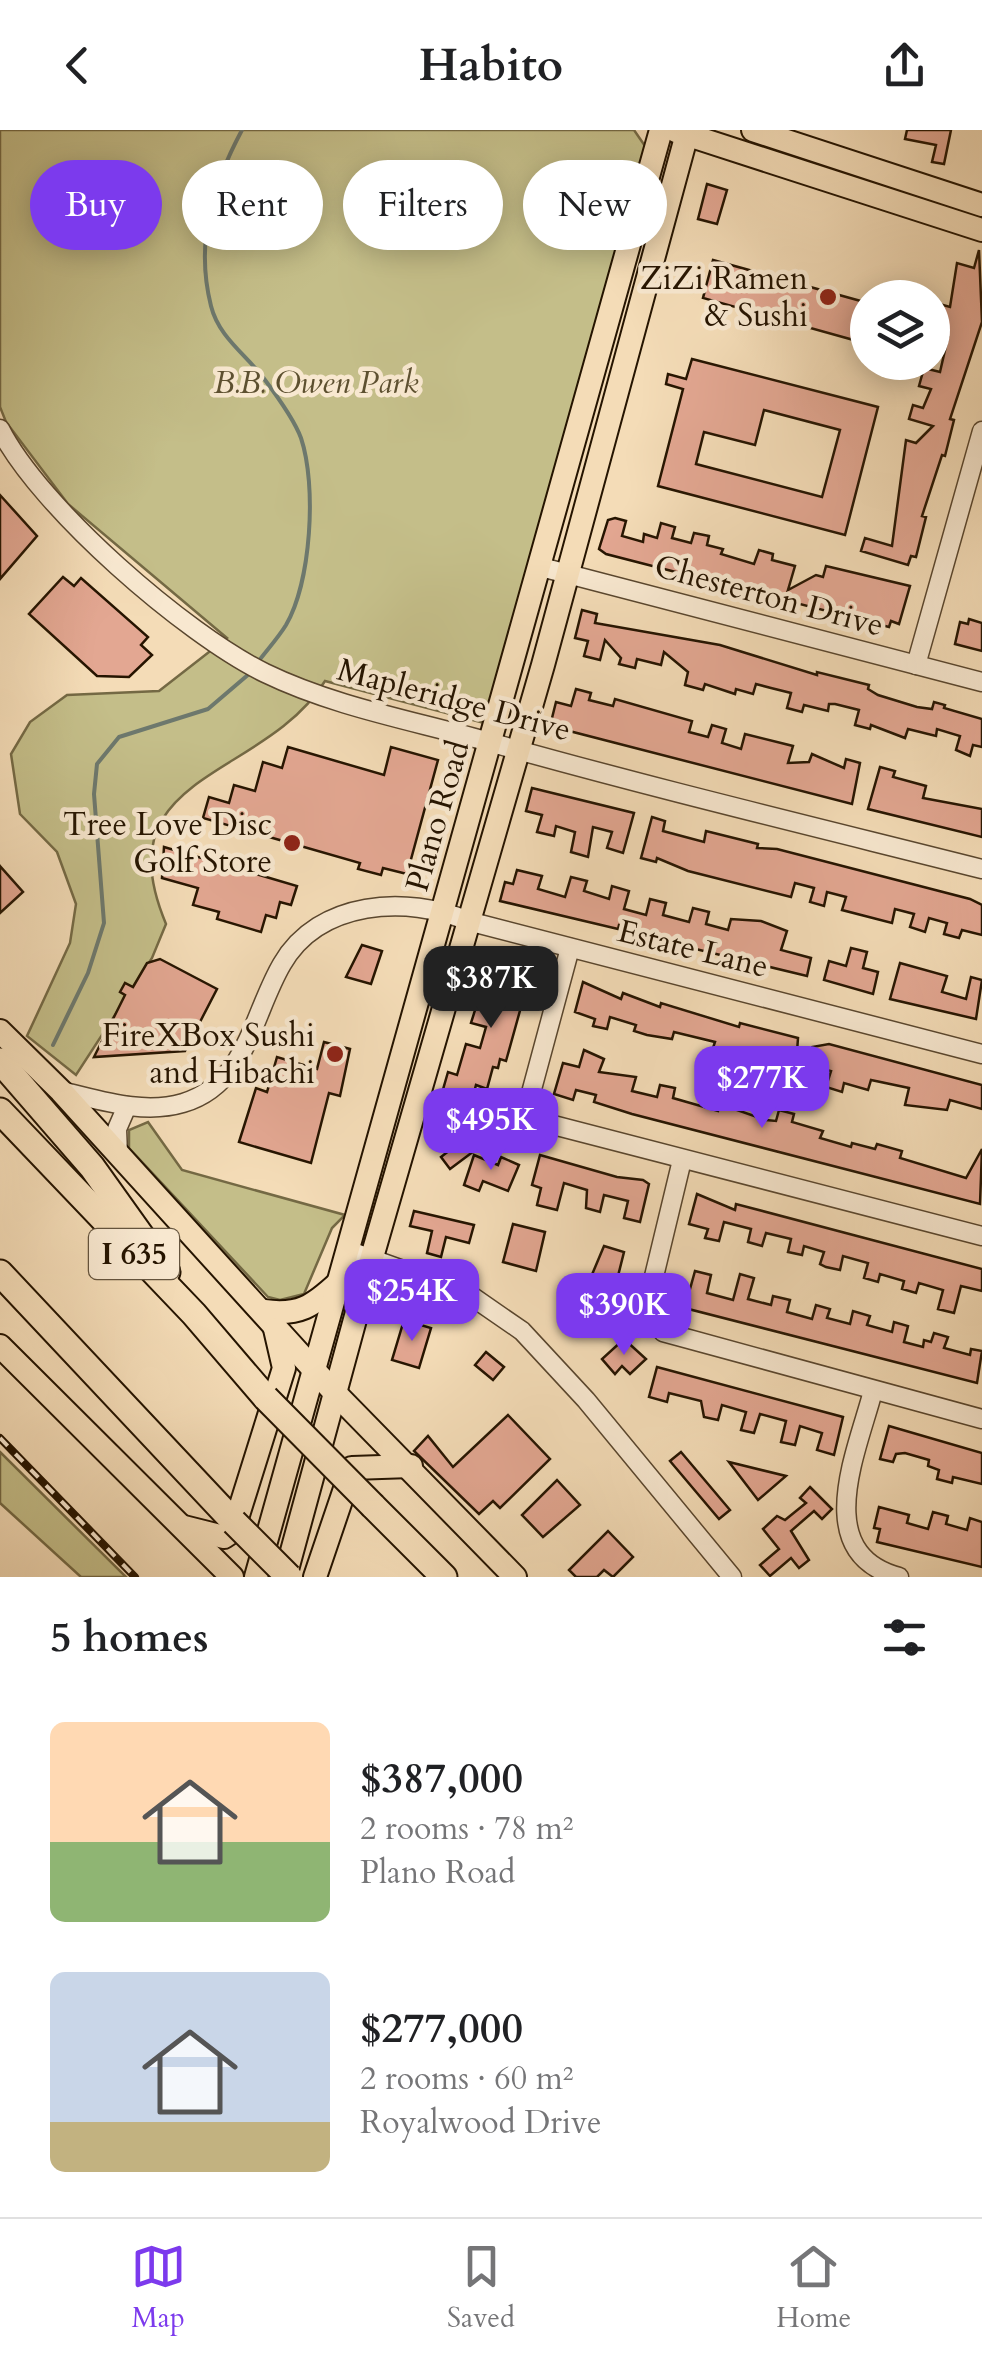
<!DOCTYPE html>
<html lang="en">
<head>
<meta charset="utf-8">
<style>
  body { margin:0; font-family:Cardo,serif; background:#f2f2f2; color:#202124; height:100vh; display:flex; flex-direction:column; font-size:38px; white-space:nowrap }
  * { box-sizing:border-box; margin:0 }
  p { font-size:32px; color:#757577 }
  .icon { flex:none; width:55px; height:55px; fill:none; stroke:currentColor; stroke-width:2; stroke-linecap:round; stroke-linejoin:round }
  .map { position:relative; height:1447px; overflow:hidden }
  .details { display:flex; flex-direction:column; background:#fff; flex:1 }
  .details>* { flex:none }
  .banner { position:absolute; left:30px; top:30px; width:922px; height:90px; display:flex; gap:20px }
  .fabs { position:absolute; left:850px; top:150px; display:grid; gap:20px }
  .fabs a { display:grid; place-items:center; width:100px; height:100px; border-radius:50%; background:#fff; box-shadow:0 5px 25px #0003; font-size:50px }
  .price { position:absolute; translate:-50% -85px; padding:0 22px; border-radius:20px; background:#7c3aed; color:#fff; font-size:32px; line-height:65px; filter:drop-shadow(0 2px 5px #0008) }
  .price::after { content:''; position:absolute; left:50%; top:60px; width:30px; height:22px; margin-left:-15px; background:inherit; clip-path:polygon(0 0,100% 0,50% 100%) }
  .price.on { background:#222; color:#fff }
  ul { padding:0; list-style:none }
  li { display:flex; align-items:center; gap:30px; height:250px; padding:0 50px }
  li span { display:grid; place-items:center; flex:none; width:280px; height:200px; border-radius:15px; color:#555 }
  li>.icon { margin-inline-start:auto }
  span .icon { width:120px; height:120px; fill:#fffc; stroke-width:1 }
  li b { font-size:42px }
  h2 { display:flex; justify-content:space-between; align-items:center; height:120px; padding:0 50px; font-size:42px }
  .pill { padding:0 35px; border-radius:45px; background:#fff; box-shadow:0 5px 25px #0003; font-size:35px; line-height:90px }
  .pill.on { background:#7c3aed; color:#fff }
  header { display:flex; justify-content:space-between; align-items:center; height:130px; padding:0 50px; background:#fff; font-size:45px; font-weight:700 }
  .tab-bar { display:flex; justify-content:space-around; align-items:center; height:140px; border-top:2px solid #e0e0e0; background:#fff; font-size:28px; color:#757577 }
  .tab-bar a { display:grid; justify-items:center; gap:5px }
  .tab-bar .on { color:#7c3aed }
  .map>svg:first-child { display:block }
  .green { fill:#c4be89; stroke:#746944; stroke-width:2.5 }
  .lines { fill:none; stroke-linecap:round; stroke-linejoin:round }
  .stream { stroke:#6d786d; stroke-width:4 }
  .building { fill:#e3a792; stroke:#251400; stroke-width:2.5; fill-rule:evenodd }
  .minor-casing { stroke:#59462e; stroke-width:21 }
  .major-casing { stroke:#251400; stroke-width:26 }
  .highway-casing { stroke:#251400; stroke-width:29 }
  .minor { stroke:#f8e8d0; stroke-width:18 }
  .major { stroke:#f4dcb7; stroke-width:22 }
  .highway { stroke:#f4dcb7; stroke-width:25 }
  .rail-casing { stroke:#251400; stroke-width:8 }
  .rail { stroke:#f8e8d0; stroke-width:4; stroke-dasharray:11; stroke-linecap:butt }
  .highway-bridge-casing { stroke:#251400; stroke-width:29; stroke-linecap:butt }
  .highway-bridge { stroke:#f4dcb7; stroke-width:25 }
  .poi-dot { fill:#8f2418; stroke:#f8e8d0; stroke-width:4 }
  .labels { text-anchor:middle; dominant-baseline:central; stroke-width:9; stroke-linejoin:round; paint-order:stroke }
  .shield { fill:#f8e8d0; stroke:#64543e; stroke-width:2.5 }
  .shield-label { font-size:30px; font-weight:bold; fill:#251400 }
  .poi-label { font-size:32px; fill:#251400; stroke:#f8e8d0; text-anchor:end }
  .park-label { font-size:32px; font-style:italic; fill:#5d5030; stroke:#f8e8d0 }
  .street-label { font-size:32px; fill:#251400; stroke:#f8e8d0 }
</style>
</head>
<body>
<header><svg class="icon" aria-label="back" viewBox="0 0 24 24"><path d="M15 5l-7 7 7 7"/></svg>Habito<svg class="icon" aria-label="share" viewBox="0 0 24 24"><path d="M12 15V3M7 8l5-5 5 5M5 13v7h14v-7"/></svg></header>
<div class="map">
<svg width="982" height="1447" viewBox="0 0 982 1447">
  <rect width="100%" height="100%" fill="#f4dcb7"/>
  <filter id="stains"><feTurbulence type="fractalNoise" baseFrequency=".002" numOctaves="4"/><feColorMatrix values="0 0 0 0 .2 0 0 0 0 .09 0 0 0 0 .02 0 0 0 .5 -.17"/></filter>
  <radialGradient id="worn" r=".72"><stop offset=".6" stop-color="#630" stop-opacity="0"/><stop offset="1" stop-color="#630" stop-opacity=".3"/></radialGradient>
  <!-- green -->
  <g class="green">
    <path d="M0,0H634L645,16L484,593L325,551C263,651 102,641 166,794L152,828L76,945L27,906L70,813L76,774L57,722L20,684L11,624L30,592L67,565L159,561L227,508L68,374L6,292L0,277Z"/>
    <path d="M148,992L182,1040L345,1085L332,1098L304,1164L280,1170L268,1167L129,1018V1000Z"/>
    <path d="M0,1322L126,1447H81L0,1373Z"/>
  </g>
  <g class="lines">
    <!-- stream -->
    <g class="stream">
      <path d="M242,0C212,56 195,113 211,176C219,208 247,225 265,250C277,266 294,289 301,308C317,356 311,452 286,495C278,508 267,520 258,532"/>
      <path d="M53,915L88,843L104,793L94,664L97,634L119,607L208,579L249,544"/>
    </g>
  </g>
  <!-- building -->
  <g class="building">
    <path d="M907,0H951L944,34L932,32L936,15L905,9Z"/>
    <path d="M707,54L727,60L717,94L698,89Z"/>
    <path d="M979,120L982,192L950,289L954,290L945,326L942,325L922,386L926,387L916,427L911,426L908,435L861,421L865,408L892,416L906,310L916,313L933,296L909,289L913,275L923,278L931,259L919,256L924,238L940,242L948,207L942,205L946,191L932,187V172L950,177L957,133L974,138Z"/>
    <path d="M713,130L868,173V214L703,168Z"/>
    <path d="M692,229L878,277L845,405L658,356L683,259L666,254L668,244L686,249ZM764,280L840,300L822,367L696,334L704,302L755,315Z"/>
    <path d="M0,365L37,406L0,449Z"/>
    <path d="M615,388L626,391L622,406L643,412L644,404L657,408L661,393L675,397L672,408L691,413L694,403L709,406L707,415L723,419L721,424L754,434L759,420L773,424L772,430L795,436L788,460L816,445L823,447L826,436L910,456L899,494L891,491L889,497L606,424L599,419L608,390Z"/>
    <path d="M63,447L74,456L81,448L148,507L141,515L152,525L129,547L97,546L29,484Z"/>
    <path d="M582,480L597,484L595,493L720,515L817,545V542L869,555L868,559L878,565L917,577L932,579L934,572L945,575L944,578L982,589V617L973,615L970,626L956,620L960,606L937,599L936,606L908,599L905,608L871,595L870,599L855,595L859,580L835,574H829L828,581L804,575L802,582L787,578L791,563L771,558L756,554L753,564L736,559L735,564L705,554L703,560L685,555L688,542L664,522L661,535L637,529L635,538L619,534L621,528L605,510L600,530L584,526L588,511L575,508Z"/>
    <path d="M969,489L982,493V521L955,514L960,492L968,494Z"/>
    <path d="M576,559L591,563L589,570L613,576L615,569L692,591L689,602L708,607L712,595L726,599L722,613L741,619L745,604L793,616L788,633L809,632L812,624L844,638L846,629L860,633L852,674L550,596L556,572L571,576Z"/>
    <path d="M288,617L384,645L391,617L438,630L407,744L383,738L381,745L358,739L360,733L203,688L209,667L229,673L234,655L255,661L263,632L282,638Z"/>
    <path d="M880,637L895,641L893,647L926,656L923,668L982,679V707L868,679Z"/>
    <path d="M532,658L634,683L623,723L607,718L612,702L593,697L588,727L571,722L575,702L556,696L554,706L537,702L542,685L526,681Z"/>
    <path d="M652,687L665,691L663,701L704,712L706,701L758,714L757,718L777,719L970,769L982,775V805L962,800L959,808L944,804L947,793L929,788L925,802L910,797L914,784L895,779L892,793L842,780L846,767L827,762L824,776L810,772L814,758L795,753L791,767L688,741L657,728L656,732L641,728Z"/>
    <path d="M164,717L297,756L291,775L280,772L276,788L266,785L261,802L217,789L219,782L193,775L198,758L162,748Z"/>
    <path d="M0,736L23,762L0,783Z"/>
    <path d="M517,740L542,746L538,759L565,767L571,747L587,751L584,761L609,769L612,756L629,761L624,779L646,785L650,769L666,773L663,785L689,792L693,778L709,782L706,794L728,800L731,789L761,791L787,801L781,820L811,828L807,846L675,814L676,810L619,795L618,799L500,771L505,752L513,754Z"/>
    <path d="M362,815L382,821L371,854L346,847Z"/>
    <path d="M851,818L867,822L863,838L878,842L873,864L824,850L829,831L846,836Z"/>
    <path d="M503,825L533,834L516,876L521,877L506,931L500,929L498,938L493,937L487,959L476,955L471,974L451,969L442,963L448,942L457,945L466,914L480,918L486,897L471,893L476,877L492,882L490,874L498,860L484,855L488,842L497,845Z"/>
    <path d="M160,829L217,859L185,921L94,927L125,865L120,862L125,853L133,857L147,833Z"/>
    <path d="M900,833L947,846L942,862L966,869L971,847L982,850L976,889L890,869Z"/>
    <path d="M583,852L621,869L623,863L660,877L661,873L739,897L740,893L798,908L797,922L809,926L812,917L829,914L982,955V979L950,970L947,980L905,975L909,958L871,950L868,960L844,953L842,962L826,957L831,941L809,935L802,961L783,956L788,937L712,921L715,912L674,902L672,909L647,905L634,901L636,895L610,887L607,899L593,896L595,889L575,882Z"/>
    <path d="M324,912L350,919L340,966L329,963L311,1033L239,1012L256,958L267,962L277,927L317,939Z"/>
    <path d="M584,920L604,929L599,942L636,947L632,961L657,967L660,955L675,958L673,968L718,981L720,974L766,990L776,991L779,980L794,984L792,992L823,1001L820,1008L851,1017L852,1013L875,1019L877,1014L902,1021L900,1028L966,1048L982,1019L980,1074L632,984L594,972L596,965L576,960L573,970L554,964L563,933L579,937Z"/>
    <path d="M464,990L482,1015L450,1039L441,1027L455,1016L446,1004Z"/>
    <path d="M474,1025L498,1035L501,1027L519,1035L508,1061L483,1051L479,1061L464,1055Z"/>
    <path d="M540,1025L617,1047L643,1050L649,1054L640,1092L624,1088L628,1071L604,1065L600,1082L586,1078L587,1060L564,1053L557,1080L537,1075L541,1058L532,1055Z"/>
    <path d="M697,1064L735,1080L736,1074L982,1139V1161L961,1156L954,1183L938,1179L943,1160L919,1153L916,1163L902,1159L904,1151L880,1144L878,1152L864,1148L868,1133L843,1126L840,1140L826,1137L820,1134L824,1122L804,1116L802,1125L788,1122L791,1109L766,1103L762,1116L748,1112L751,1099L724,1092L719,1111L705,1108L708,1099L689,1094Z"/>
    <path d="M414,1081L474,1095L469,1113L446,1107L441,1127L427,1123L432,1101L410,1096Z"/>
    <path d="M513,1094L545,1102L536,1141L503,1132Z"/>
    <path d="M604,1116L624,1122L616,1154L591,1147Z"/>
    <path d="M695,1141L711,1145L707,1163L733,1170L740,1144L754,1148L748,1169L771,1175L773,1166L790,1170L787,1182L812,1189L816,1175L830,1179L827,1188L850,1194L853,1181L870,1186L867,1195L892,1202L894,1192L908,1196L904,1212L923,1217L924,1210L931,1212L934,1203L948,1207L944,1218L970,1225L971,1219L982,1221L977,1253L669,1174L674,1155L690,1159Z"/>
    <path d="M615,1162L616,1196L593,1199L585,1188L588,1165Z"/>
    <path d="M404,1190L431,1198L419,1238L392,1230Z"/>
    <path d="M624,1209L646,1229L630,1244L622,1236L615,1244L602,1229Z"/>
    <path d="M486,1222L504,1237L493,1250L475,1235Z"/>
    <path d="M657,1237L843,1287L834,1325L817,1320L822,1303L800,1296L795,1315L781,1312L786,1291L760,1284L754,1303L741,1300L746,1282L722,1275L718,1290L704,1287L701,1271L669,1263L667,1272L649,1267Z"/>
    <path d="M508,1285L550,1329L500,1378L493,1371L479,1384L414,1321L428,1306L453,1337Z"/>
    <path d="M889,1296L982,1323V1354L953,1347L952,1353L937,1349L939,1340L928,1336L929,1330L905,1323L896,1324L893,1332L880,1329Z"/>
    <path d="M681,1322L730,1380L719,1389L670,1331Z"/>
    <path d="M729,1332L786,1346L758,1370Z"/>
    <path d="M557,1350L580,1375L543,1407L522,1385Z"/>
    <path d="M810,1357L832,1379L822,1389L814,1381L791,1401L809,1430L799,1438L791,1428L770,1446L760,1435L779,1419L763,1399L777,1386L785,1390L806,1373L800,1368Z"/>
    <path d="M879,1377L909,1385L907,1393L928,1399L933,1382L948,1386L946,1394L967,1400L970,1388L982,1392V1437L877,1412L880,1399L874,1398Z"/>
    <path d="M608,1401L633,1427L613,1447L604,1440L597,1447H576L569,1440Z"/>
  </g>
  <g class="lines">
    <defs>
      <g id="minor">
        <path d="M0,299C40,378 185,504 265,543C333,576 410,590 482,610C648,657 815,697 982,739"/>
        <path d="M541,437L982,552"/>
        <path d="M916,535L982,301"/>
        <path d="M570,818L528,974L530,989L982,1106"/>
        <path d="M61,961C100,970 143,985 183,973C247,954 253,883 282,834C319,770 407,765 468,791L982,924"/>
        <path d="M118,1025L117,999L127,976"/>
        <path d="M682,1030L650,1163L649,1175L663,1202L982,1289"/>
        <path d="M347,1120L467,1163L522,1201L586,1270L732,1447"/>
        <path d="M873,1261C857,1322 810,1423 899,1447"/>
      </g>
      <g id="major">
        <path d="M753,0L982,75"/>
        <path d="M676,1L982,100"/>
        <path d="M0,901L61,961L335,1263L515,1447"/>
        <path d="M264,1181C299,1186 313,1176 338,1153"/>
        <path d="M0,1216L232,1447"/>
        <path d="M184,1397L224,1407L233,1401L284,1238L275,1199"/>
        <path d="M256,1447L661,0"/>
        <path d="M285,1447L372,1127L543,535L688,0"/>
        <path d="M315,1447L352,1338L411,1336"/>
      </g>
      <g id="highway">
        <path d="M0,931L92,1037L167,1142"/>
        <path d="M0,981L194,1184L266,1268"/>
        <path d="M0,1143L234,1392"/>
        <path d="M373,1376L444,1447"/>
      </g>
    </defs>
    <!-- minor casing -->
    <use href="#minor" class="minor-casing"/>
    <!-- major casing -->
    <use href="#major" class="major-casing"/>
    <!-- highway casing -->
    <use href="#highway" class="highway-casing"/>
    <!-- minor -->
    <use href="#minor" class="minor"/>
    <!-- major -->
    <use href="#major" class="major"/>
    <!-- highway -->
    <use href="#highway" class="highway"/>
    <defs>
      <path id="rail" d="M0,1308L135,1447"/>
    </defs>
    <!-- rail casing -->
    <use href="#rail" class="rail-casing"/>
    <!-- rail -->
    <use href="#rail" class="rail"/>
    <defs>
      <g id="highway-bridge">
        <path d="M266,1268L373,1376"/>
        <path d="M234,1392L289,1447"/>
      </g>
    </defs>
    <!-- highway-bridge casing -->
    <use href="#highway-bridge" class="highway-bridge-casing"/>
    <!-- highway-bridge -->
    <use href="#highway-bridge" class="highway-bridge"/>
  </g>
  <!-- markers -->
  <g class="poi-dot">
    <circle cx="828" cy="167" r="10"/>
    <circle cx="292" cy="713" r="10"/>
    <circle cx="335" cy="924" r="10"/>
  </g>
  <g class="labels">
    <!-- shield labels -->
    <rect class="shield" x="89" y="1099" width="90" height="50" rx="8"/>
    <g class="shield-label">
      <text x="134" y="1124">I 635</text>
    </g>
    <!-- poi labels -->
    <g class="poi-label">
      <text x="808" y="149">ZiZi Ramen<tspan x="808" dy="37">&amp; Sushi</tspan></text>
      <text x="272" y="695">Tree Love Disc<tspan x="272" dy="37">Golf Store</tspan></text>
      <text x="315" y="906">FireXBox Sushi<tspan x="315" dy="37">and Hibachi</tspan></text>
    </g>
    <!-- park labels -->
    <g class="park-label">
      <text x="316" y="253">B.B. Owen Park</text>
    </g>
    <!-- street labels -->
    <g class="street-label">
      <text transform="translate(769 466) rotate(15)">Chesterton Drive</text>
      <text transform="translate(454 570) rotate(15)">Mapleridge Drive</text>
      <text transform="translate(438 686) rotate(-74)">Plano Road</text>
      <text transform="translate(693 819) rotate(14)">Estate Lane</text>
    </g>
  </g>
  <rect width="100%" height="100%" filter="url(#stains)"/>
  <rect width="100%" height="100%" fill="url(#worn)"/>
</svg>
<div class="fabs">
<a><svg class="icon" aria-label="layers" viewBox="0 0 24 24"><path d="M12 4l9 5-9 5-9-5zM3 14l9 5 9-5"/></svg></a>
</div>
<b class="price on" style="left:491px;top:901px">$387K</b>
<b class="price" style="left:762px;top:1001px">$277K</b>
<b class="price" style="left:491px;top:1043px">$495K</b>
<b class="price" style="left:412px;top:1214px">$254K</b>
<b class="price" style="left:624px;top:1228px">$390K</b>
<div class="banner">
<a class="pill on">Buy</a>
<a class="pill">Rent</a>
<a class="pill">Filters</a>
<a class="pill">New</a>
</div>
</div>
<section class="details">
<h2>5 homes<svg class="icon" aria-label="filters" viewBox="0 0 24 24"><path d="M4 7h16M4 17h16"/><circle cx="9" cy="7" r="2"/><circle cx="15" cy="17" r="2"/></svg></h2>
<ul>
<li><span style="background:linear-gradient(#ffd9b3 60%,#8fb573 0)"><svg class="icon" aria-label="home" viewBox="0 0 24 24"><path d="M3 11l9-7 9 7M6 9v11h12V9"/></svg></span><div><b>$387,000</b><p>2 rooms · 78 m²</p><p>Plano Road</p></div></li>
<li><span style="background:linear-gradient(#c9d6e8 75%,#c2b280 0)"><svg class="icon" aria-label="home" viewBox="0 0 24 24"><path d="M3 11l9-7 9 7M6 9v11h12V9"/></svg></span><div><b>$277,000</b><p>2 rooms · 60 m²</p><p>Royalwood Drive</p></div></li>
</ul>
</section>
<nav class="tab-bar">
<a class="on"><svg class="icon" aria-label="map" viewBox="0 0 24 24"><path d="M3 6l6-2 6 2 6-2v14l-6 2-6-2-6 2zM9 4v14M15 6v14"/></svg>Map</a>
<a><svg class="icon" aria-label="saved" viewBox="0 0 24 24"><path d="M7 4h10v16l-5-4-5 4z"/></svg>Saved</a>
<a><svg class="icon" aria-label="home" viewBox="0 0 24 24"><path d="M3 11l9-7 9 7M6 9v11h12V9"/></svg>Home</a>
</nav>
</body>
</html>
